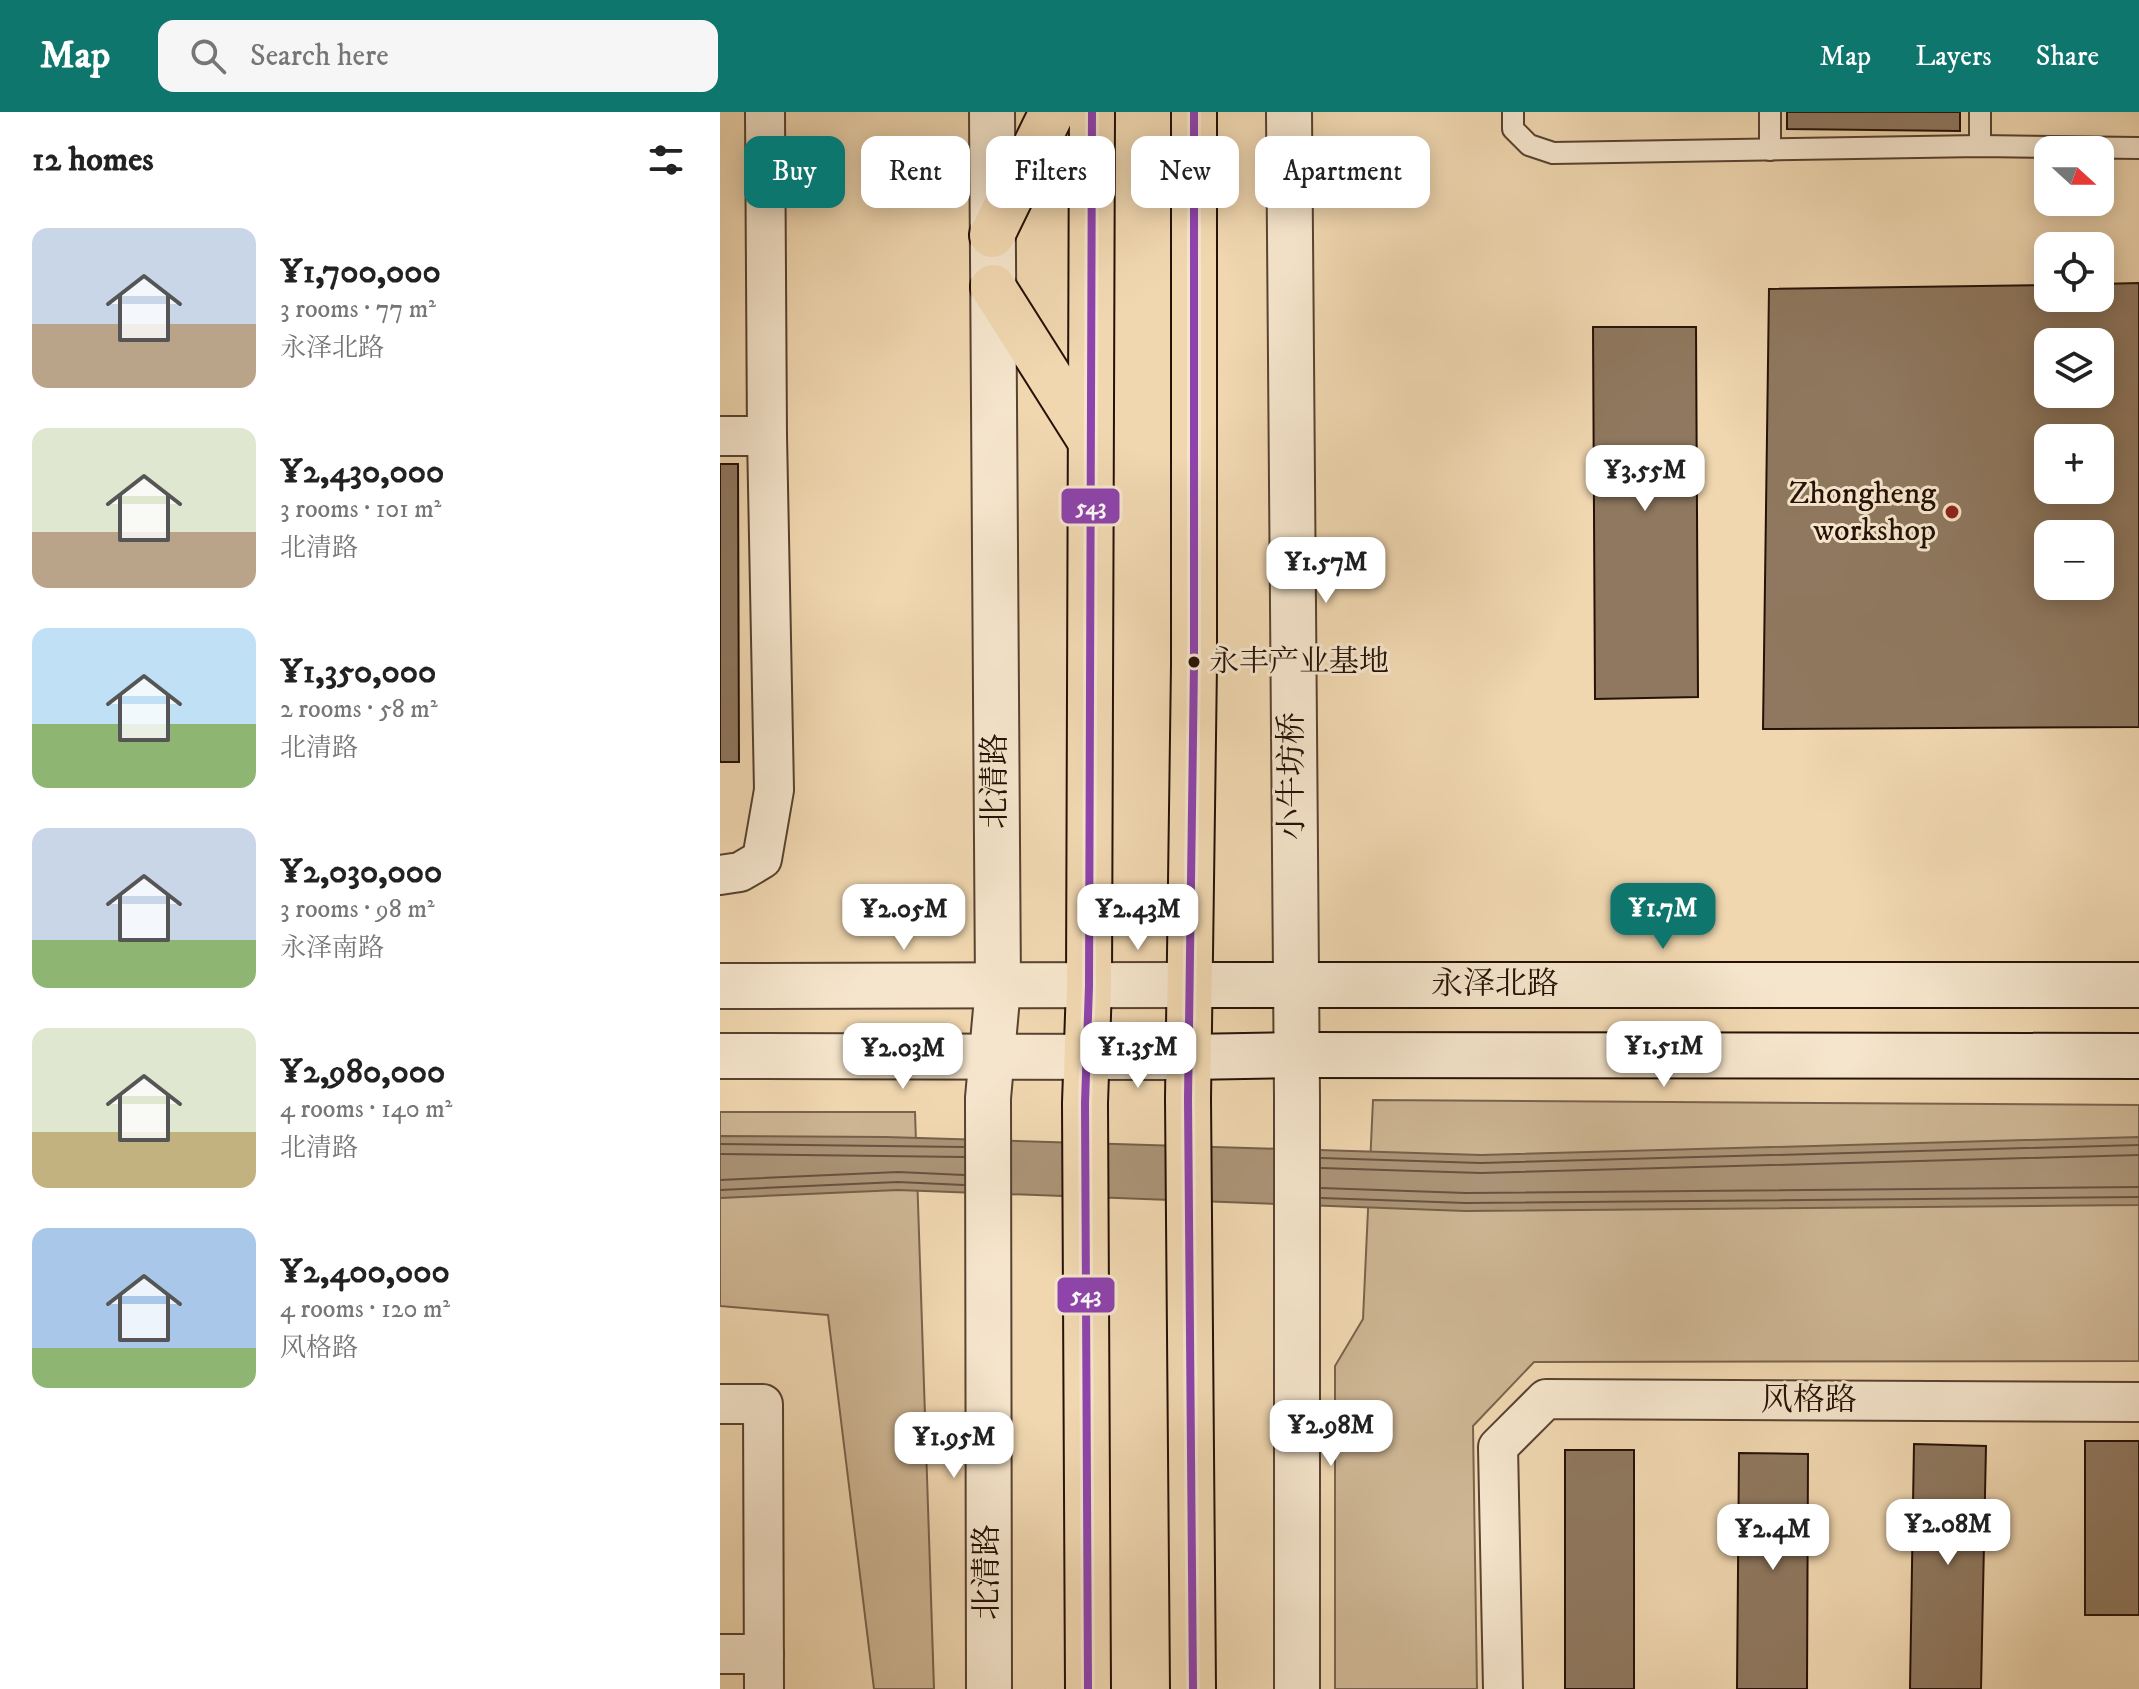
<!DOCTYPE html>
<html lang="en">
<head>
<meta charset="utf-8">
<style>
  body { margin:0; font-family:"IM FELL DW Pica","Noto Serif SC",serif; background:#f6f6f6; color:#222; height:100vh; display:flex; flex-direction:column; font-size:30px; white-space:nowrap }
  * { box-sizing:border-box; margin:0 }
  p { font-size:26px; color:#767676 }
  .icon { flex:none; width:44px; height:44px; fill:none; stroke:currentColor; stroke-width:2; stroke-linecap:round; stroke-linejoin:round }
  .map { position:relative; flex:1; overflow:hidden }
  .drawer { display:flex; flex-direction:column; background:#fff; width:720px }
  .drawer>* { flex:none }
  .hud { position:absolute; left:24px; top:24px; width:760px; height:72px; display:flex; gap:16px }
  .needle { width:52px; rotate:111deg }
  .tools { position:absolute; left:1314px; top:24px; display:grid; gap:16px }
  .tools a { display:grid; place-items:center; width:80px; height:80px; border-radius:16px; background:#fff; box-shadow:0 4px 20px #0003; font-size:40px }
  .price { position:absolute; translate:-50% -68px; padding:0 18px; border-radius:16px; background:#fff; color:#222; font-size:26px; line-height:52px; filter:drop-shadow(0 2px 4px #0008) }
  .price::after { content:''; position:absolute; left:50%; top:48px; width:24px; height:18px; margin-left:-12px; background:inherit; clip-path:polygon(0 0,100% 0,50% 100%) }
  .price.on { background:#0f766e; color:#fff }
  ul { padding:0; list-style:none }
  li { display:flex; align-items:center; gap:24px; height:200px; padding:0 32px }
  li span { display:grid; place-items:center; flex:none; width:224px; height:160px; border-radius:16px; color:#555 }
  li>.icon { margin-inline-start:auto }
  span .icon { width:96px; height:96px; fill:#fffc; stroke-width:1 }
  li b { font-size:34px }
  h2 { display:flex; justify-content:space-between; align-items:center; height:96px; padding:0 32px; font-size:34px }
  .chip { padding:0 28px; border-radius:16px; background:#fff; box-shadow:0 4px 20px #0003; font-size:28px; line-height:72px }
  .chip.on { background:#0f766e; color:#fff }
  header { display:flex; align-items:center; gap:48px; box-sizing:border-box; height:112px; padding:0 40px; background:#0f766e; color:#fff }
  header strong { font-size:38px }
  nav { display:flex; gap:44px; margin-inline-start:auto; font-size:28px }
  .search { width:560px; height:72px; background:#f6f6f6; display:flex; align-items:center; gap:20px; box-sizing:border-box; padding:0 28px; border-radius:16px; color:#767676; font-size:30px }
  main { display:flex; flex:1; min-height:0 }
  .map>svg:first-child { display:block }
  .green { fill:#cdb593; stroke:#79634d; stroke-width:2 }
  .water { fill:#ab9477; stroke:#75604a; stroke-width:2 }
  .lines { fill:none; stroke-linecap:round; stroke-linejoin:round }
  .shore { stroke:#68523f; stroke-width:2 }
  .building { fill:#8f785f; stroke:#251107; stroke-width:2; fill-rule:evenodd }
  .service-casing { stroke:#584231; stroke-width:24 }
  .minor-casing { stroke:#584231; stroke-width:42 }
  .tertiary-casing { stroke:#584231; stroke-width:48 }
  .secondary-casing { stroke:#251107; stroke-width:48 }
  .primary-casing { stroke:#251107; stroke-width:48 }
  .service { stroke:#f5e5cc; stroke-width:20 }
  .minor { stroke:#f5e5cc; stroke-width:38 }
  .tertiary { stroke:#f5e5cc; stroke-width:44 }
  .secondary { stroke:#f5e5cc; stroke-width:44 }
  .primary { stroke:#f0d7b0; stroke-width:44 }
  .bus-1-casing { stroke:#f5e5cc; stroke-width:14 }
  .bus-1 { stroke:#8e44ad; stroke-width:8 }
  .poi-dot { fill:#8f2418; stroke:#f5e5cc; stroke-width:3 }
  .bus-dot { fill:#251107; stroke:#f5e5cc; stroke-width:3 }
  .labels { text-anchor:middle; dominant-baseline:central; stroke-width:6; stroke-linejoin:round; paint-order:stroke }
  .bus-label { font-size:30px; fill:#251107; stroke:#f5e5cc; text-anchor:start }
  .poi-label { font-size:32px; fill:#251107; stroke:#f5e5cc; text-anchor:end }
  .street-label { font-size:32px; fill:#251107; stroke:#f5e5cc }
  .line-badge { stroke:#f5e5cc; stroke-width:3 }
  .badge-label { font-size:22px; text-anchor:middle; font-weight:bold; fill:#fff }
</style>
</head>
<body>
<header>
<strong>Map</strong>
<div class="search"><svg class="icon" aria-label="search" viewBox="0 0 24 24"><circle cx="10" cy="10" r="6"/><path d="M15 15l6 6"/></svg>Search here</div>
<nav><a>Map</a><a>Layers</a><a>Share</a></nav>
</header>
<main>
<section class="drawer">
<h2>12 homes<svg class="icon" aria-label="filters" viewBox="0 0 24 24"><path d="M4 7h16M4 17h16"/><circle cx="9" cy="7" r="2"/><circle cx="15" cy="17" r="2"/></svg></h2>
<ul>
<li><span style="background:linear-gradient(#c9d6e8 60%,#b9a48a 0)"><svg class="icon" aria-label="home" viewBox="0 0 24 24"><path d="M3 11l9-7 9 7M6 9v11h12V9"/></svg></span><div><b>¥1,700,000</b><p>3 rooms · 77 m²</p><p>永泽北路</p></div></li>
<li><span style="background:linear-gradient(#dfe7d0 65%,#b9a48a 0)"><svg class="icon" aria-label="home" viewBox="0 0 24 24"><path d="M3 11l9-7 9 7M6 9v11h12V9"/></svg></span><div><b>¥2,430,000</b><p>3 rooms · 101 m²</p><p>北清路</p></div></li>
<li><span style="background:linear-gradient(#bfe0f5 60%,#8fb573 0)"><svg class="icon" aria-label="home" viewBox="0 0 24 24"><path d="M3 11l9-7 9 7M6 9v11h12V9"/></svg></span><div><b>¥1,350,000</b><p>2 rooms · 58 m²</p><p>北清路</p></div></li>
<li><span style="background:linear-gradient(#c9d6e8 70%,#8fb573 0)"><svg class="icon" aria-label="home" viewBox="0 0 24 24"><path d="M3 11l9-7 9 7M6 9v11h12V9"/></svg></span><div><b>¥2,030,000</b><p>3 rooms · 98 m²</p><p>永泽南路</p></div></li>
<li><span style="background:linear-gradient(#dfe7d0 65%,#c2b280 0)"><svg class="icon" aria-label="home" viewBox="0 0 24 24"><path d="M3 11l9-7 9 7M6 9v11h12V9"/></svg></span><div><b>¥2,980,000</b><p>4 rooms · 140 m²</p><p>北清路</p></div></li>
<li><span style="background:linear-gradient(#a9c7e8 75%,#8fb573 0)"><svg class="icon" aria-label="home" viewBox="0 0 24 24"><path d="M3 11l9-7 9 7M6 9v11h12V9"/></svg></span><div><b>¥2,400,000</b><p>4 rooms · 120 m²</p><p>风格路</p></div></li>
</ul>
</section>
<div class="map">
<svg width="1419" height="1577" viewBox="0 0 1419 1577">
  <rect width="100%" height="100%" fill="#f0d7b0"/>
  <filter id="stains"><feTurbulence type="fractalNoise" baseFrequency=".0025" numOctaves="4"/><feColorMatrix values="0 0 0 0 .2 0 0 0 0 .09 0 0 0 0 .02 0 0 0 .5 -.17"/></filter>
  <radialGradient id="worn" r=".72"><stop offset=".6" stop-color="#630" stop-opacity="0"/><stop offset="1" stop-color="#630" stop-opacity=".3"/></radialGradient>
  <!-- green -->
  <g class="green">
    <path d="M653,988L1419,993V1249L814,1250L753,1314L757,1577H615V1254L643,1207Z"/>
    <path d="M0,1000H195L214,1577H154L108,1203L0,1194Z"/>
  </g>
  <!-- water -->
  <path class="water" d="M0,1024L166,1025L761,1043L1419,1025V1093L745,1099L178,1078L0,1086Z"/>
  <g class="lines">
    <!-- shore -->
    <g class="shore">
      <path d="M0,1032L244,1035"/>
      <path d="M0,1042L244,1045"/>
      <path d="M601,1046L761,1051L1419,1033"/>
      <path d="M601,1056L761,1061L1419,1043"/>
      <path d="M0,1068L178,1060L244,1063"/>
      <path d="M601,1076L746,1081L1419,1075"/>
      <path d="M0,1078L178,1070L244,1073"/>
      <path d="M601,1086L746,1091L1419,1085"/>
    </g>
  </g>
  <!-- building -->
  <g class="building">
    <path d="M1067,0H1240V19L1067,17Z"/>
    <path d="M1419,171V615L1043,617L1049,177L1328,173V186H1380V172ZM1328,230H1380V282H1328ZM1328,326H1380V378H1328ZM1328,422H1380V474H1328Z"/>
    <path d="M873,215H976L978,585L875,587Z"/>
    <path d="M0,352H18L19,650H0Z"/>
    <rect x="1365" y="1329" width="54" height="174"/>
    <path d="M1194,1332L1266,1334L1261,1577H1190Z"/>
    <rect x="845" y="1338" width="69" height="239"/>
    <path d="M1019,1341L1088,1342L1087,1577H1017Z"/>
  </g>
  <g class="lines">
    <defs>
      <g id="service">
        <path d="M793,0V17L809,33L833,41L1260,34L1419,36"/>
        <path d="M1260,0V34"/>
        <path d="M1050,38V0"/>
      </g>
      <g id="minor">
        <path d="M0,324H47"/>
        <path d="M0,763L20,760L42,747L54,678L47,324L45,0"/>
        <path d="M0,1292H43L44,1577"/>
        <path d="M0,1542H44"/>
        <path d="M783,1577L778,1335L826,1287L1419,1290"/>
      </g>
      <g id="tertiary">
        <path d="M569,0L577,987V1577"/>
        <path d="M0,874L468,873"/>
        <path d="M0,944L469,945"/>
        <path d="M269,1577L268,986L278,875L272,0"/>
      </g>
      <g id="secondary">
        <path d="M468,873H1419"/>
        <path d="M469,945L576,943L1419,944"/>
      </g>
      <g id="primary">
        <path d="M272,123L332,0"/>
        <path d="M273,175L369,327"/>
        <path d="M368,1577L365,991L369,874L372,0"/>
        <path d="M473,1577L468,987L474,553V0"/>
      </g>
    </defs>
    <!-- service casing -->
    <use href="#service" class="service-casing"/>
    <!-- minor casing -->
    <use href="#minor" class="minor-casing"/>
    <!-- tertiary casing -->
    <use href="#tertiary" class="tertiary-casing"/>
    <!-- secondary casing -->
    <use href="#secondary" class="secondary-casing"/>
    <!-- primary casing -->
    <use href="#primary" class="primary-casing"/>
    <!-- service -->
    <use href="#service" class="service"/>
    <!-- minor -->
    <use href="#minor" class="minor"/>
    <!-- tertiary -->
    <use href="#tertiary" class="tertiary"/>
    <!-- secondary -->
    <use href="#secondary" class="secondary"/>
    <!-- primary -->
    <use href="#primary" class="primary"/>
    <defs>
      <g id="bus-1">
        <path d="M368,1577L365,991L369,874L372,0"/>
        <path d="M473,1577L468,987L474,553V0"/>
      </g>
    </defs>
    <!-- bus-1 casing -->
    <use href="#bus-1" class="bus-1-casing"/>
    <!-- bus-1 -->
    <use href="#bus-1" class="bus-1"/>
  </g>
  <!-- markers -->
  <circle class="poi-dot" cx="1232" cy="400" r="8"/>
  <circle class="bus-dot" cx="474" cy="550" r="7"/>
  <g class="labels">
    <!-- bus labels -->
    <g class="bus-label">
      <text x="489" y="550">永丰产业基地</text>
    </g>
    <!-- poi labels -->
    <g class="poi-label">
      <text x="1216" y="382">Zhongheng<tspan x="1216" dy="37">workshop</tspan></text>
    </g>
    <!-- street labels -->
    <g class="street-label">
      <text transform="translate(573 664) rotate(-90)">小牛坊桥</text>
      <text transform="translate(276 669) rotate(-90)">北清路</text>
      <text x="775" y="873">永泽北路</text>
      <text x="1089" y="1289">风格路</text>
      <text transform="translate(268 1460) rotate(-90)">北清路</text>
    </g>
  </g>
  <g class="line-badge">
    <rect x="340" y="375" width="61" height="38" rx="8" fill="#8e44ad"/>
    <rect x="336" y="1164" width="60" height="38" rx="8" fill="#8e44ad"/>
  </g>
  <g class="badge-label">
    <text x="371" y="402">543</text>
    <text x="366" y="1190">543</text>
  </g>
  <rect width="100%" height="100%" filter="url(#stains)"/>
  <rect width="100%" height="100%" fill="url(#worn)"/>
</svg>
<div class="tools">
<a><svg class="needle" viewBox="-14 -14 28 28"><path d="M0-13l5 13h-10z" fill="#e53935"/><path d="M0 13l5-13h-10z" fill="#767676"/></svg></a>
<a><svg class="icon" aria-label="locate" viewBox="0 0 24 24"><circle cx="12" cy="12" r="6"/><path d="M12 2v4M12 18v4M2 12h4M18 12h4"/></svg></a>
<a><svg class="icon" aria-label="layers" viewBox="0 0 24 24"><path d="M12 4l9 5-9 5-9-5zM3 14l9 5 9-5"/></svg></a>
<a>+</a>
<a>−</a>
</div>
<b class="price" style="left:925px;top:401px">¥3.55M</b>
<b class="price" style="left:606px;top:493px">¥1.57M</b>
<b class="price on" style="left:943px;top:839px">¥1.7M</b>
<b class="price" style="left:184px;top:840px">¥2.05M</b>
<b class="price" style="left:418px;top:840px">¥2.43M</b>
<b class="price" style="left:944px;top:977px">¥1.51M</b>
<b class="price" style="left:418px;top:978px">¥1.35M</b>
<b class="price" style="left:183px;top:979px">¥2.03M</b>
<b class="price" style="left:611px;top:1356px">¥2.98M</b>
<b class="price" style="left:234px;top:1368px">¥1.95M</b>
<b class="price" style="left:1228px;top:1455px">¥2.08M</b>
<b class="price" style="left:1053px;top:1460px">¥2.4M</b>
<div class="hud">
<a class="chip on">Buy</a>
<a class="chip">Rent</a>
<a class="chip">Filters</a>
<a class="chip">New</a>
<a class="chip">Apartment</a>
</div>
</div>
</main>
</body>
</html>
